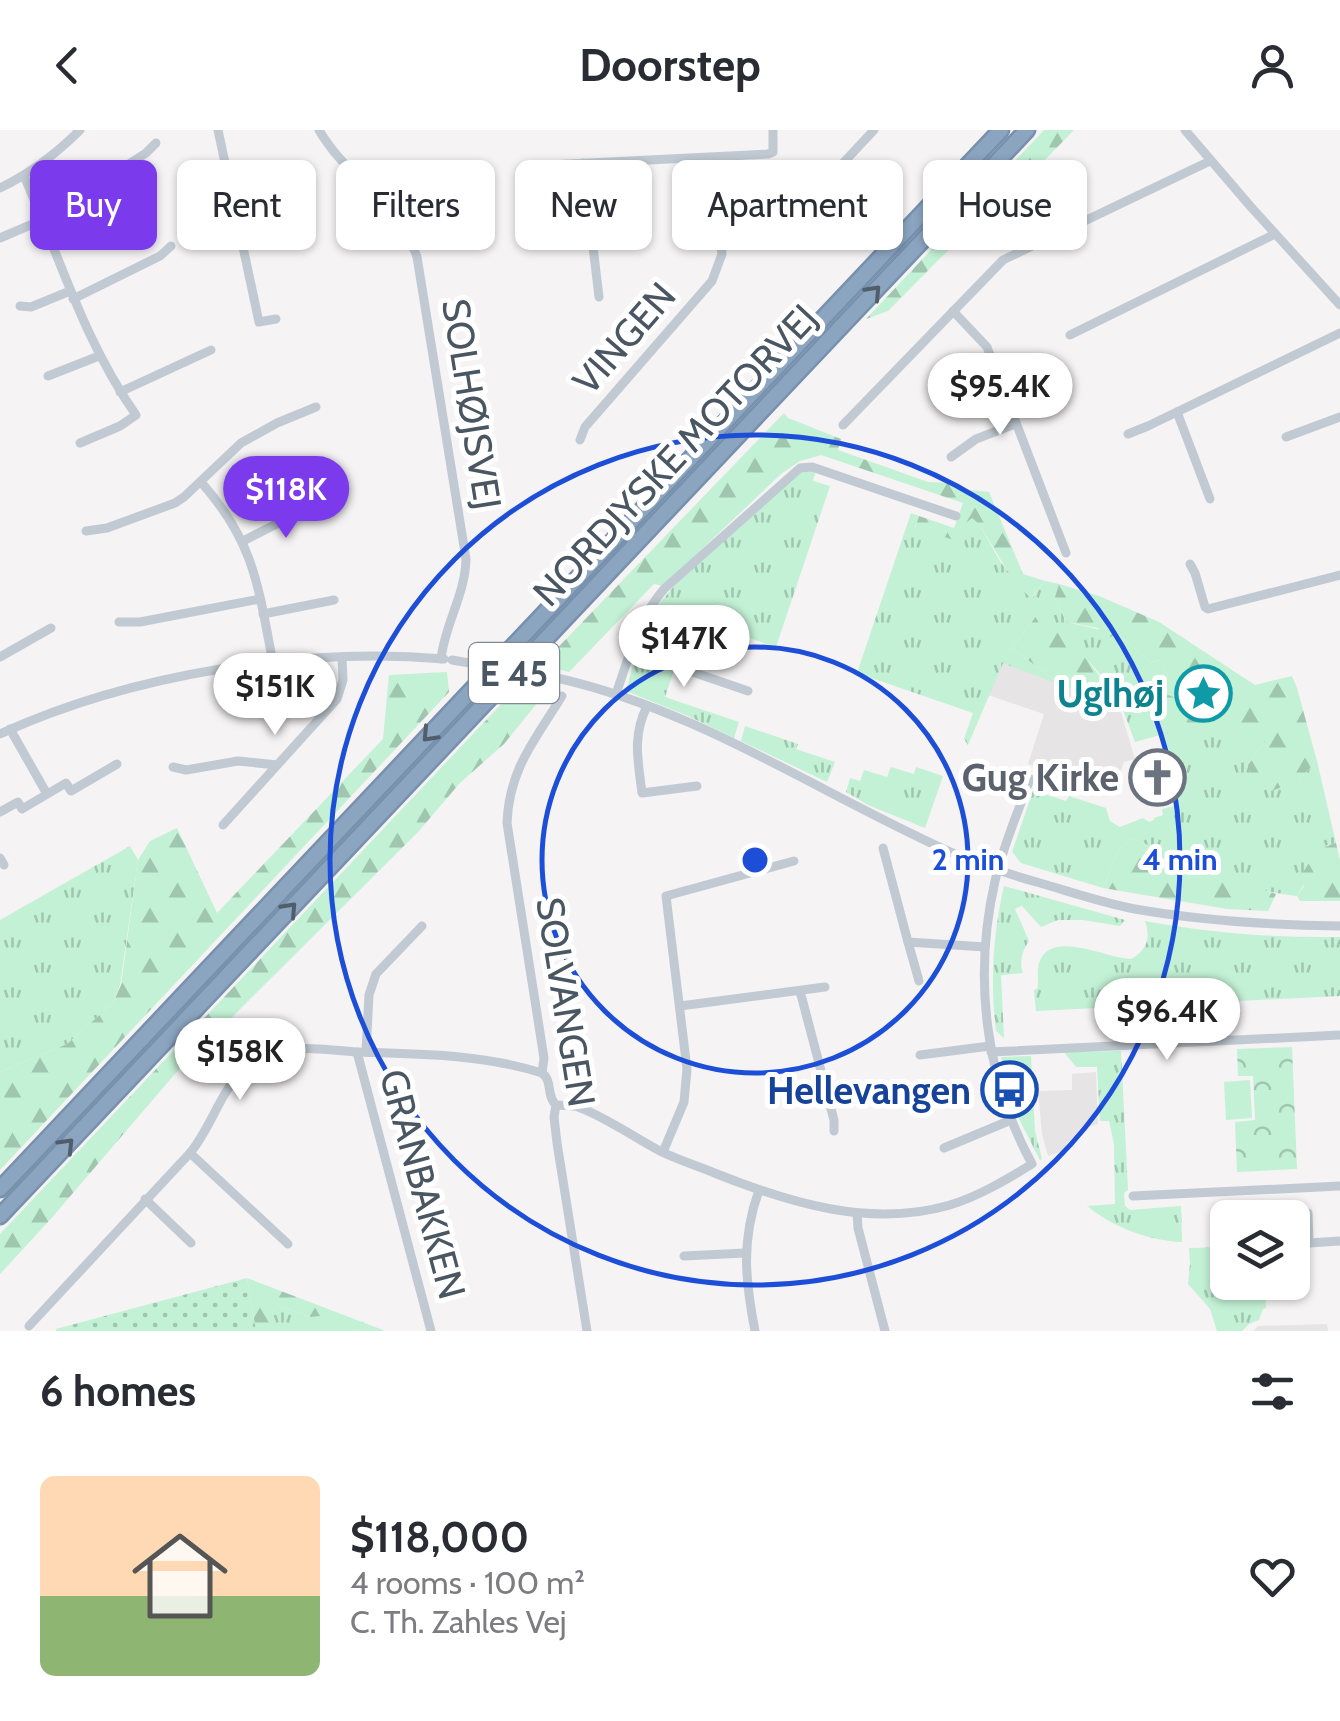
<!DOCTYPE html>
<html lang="en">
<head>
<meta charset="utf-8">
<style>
  body { margin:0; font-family:Cabin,sans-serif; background:#f7f7f7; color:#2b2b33; height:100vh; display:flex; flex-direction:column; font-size:38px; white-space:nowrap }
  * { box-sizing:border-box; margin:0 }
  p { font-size:32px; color:#7c7c81 }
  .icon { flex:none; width:55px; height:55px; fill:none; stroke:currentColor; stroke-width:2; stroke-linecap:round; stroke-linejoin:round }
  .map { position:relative; height:1201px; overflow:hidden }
  .details { display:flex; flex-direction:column; background:#fff; flex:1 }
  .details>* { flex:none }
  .banner { position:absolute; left:30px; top:30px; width:1280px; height:90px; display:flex; gap:20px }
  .controls { position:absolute; left:1210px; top:1070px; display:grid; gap:20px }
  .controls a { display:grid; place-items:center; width:100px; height:100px; border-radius:15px; background:#fff; box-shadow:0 2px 8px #0004; font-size:50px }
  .price { position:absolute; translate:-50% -85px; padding:0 22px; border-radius:35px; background:#fff; color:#222; font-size:32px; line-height:65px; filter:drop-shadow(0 2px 5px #0008) }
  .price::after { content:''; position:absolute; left:50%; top:60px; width:30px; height:22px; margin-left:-15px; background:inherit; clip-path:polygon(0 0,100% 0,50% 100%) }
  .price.on { background:#7c3aed; color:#fff }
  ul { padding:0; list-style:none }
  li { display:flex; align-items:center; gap:30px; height:250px; padding:0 40px }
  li+li { border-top:2px solid #e1e1e2 }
  li span { display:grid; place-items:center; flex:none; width:280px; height:200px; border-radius:15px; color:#555 }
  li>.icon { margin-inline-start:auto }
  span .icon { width:120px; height:120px; fill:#fffc; stroke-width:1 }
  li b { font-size:42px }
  h2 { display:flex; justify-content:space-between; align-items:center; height:120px; padding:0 40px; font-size:42px }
  .tag { padding:0 35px; border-radius:15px; background:#fff; box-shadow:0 2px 8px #0004; font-size:35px; line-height:90px }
  .tag.on { background:#7c3aed; color:#fff }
  header { display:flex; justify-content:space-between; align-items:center; height:130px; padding:0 40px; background:#fff; font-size:45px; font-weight:700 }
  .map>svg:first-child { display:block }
  .education { fill:#e6e4e5 }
  .grass { fill:url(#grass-tufts) }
  .forest { fill:url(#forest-firs) }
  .park { fill:url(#park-crowns) }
  .garden { fill:url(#garden-dots) }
  .pitch { fill:#c3f1d5 }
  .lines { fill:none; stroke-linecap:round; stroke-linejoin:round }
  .highway-casing { stroke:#7690ad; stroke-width:19 }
  .minor { stroke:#c1cad2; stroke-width:9 }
  .highway { stroke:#8ba5c1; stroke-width:14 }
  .minor-bridge { stroke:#c1cad2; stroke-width:9 }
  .oneway { stroke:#505e6b }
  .ring { fill:none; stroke:#1d4ed8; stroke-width:5 }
  .labels { text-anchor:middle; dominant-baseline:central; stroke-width:10; stroke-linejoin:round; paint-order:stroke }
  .shield { fill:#fff; stroke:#808990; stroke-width:2.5 }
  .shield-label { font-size:35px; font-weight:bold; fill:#4a5661 }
  .street-label { font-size:38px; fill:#4a5661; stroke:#fff }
  .culture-label { font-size:38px; font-weight:bold; fill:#0d838f; stroke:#fff; text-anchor:end }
  .worship-label { font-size:38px; font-weight:bold; fill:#5b616d; stroke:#fff; text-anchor:end }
  .transit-label { font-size:38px; font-weight:bold; fill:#164399; stroke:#fff; text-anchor:end }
  .centre { fill:#1d4ed8; stroke:#fff; stroke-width:5 }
  .ring-label { font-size:30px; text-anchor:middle; font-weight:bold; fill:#1d4ed8; stroke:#fff; stroke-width:10; stroke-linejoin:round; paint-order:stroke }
</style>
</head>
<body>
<header><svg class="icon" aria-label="back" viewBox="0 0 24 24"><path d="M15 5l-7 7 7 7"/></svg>Doorstep<svg class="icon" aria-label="person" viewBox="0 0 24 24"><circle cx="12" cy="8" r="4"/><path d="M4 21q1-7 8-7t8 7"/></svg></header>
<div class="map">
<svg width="1340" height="1201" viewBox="0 0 1340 1201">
  <defs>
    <pattern id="grass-tufts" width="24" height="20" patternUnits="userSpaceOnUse" patternTransform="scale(2.5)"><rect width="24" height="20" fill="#c3f1d5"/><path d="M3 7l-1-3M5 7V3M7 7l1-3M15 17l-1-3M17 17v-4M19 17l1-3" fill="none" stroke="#a0c6b0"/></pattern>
    <pattern id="forest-firs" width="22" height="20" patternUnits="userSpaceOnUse" patternTransform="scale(2.5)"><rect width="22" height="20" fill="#c3f1d5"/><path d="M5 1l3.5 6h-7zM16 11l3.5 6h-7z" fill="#a0c6b0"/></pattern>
    <pattern id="park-crowns" width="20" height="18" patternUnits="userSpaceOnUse" patternTransform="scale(2.5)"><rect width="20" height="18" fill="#c3f1d5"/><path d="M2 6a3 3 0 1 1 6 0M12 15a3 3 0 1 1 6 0" fill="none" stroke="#a0c6b0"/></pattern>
    <pattern id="garden-dots" width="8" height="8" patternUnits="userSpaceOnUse" patternTransform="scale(2.5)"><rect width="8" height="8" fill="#c3f1d5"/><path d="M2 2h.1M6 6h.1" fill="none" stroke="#a0c6b0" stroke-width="1.8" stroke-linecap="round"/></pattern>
  </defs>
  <rect width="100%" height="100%" fill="#f5f3f3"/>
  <!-- education -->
  <g class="education">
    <path d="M1002,532L1118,572L1135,629L1124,632L1115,655L1074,642L1071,648L1028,634L1044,584L985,564Z"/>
    <path d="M1096,942L1098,994L1079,1000L1060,1022L1048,1026L1042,1004L1038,961L1072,960V944Z"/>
    <path d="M1327,1194L1328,1201H1253L1258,1196Z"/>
  </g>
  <!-- grass -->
  <g class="grass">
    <path d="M816,340L813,351L830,356L776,517L688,488L680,510L670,524L640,513L653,481L680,449L799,341Z"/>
    <path d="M911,383L919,386L915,397L968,402L966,392L971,387L979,394L1001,433L1032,468L1045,451L1059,454L1054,470L1067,492L1117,504L1151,532L1162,530L1177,570L1157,573L1223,596L1259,597L1265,612L1248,635L1298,650L1317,631L1336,713L1327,715L1297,766C1240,761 1184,731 1132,708L1118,721L1103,758L1021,733L1012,722L1035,655V661L1066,671L1069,666L1106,678L1110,691L1120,697L1143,688L1149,692L1154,690V688L1163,685L1162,679L1179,675L1160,605L1135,612C1130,599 1126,586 1120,574C1102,539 1067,508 1037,485L1012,518L1061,555L1003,533L968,615L964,609L973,583L857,543Z"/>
    <path d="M635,528L674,540L665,567L739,592L734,608L688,586L626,561Z"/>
    <path d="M745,596L798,614L796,619L835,632L827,652L741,611Z"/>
    <path d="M891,637L914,644L916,637L943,646L925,698L868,675L846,662L850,648L860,651L864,640L887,647Z"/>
    <path d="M130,716L138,730L120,855L113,873L67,914L0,942V790Z"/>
    <path d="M1004,756L1125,790L1120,796L1083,790H1058L1041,797L1022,776L1015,779L1029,811C1022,821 1019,832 1023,843L1001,845L1004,908L996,901C990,851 993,804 1004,756Z"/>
    <path d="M1145,791C1209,803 1275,808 1340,807V866L1036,881L1034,860L1038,858C1038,850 1037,840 1039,833C1051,798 1107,829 1131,829C1147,820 1151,808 1145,791Z"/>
    <path d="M1121,921L1128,1060L1124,1063L1125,1076L1130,1080L1181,1076L1182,1112C1150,1111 1112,1097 1087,1076L1115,1074L1114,1014L1109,991H1100L1097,937H1076L1064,922Z"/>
    <path d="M1031,926L1035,1001L1042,1029L1040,1030L1018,987L1001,927Z"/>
    <path d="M1227,1117L1228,1152L1265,1153L1266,1178L1263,1179L1259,1190L1249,1194L1242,1201H1217L1210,1179L1188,1154L1190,1134L1189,1118Z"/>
    <path d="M278,1175L311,1187L322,1186L326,1192L358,1201H273L269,1189L273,1184V1180Z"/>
  </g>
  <!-- forest -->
  <g class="forest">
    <path d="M1044,0H1074L1037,38L989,79L888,181L866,189Z"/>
    <path d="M784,283L788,288L841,309L838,320L928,352L953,353L960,359L989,362L1023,444L1045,451L1031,468L1016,455L979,394L972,388L967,392L968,402L964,413L915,398L919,386L954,398L963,373L821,325L800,331L781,344L663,456L654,454L569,542L541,535Z"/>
    <path d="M1059,454L1099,466L1159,492L1255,555L1292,546L1297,558L1317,631L1298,650L1272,661L1251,649L1248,635L1265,612L1258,598L1240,604L1223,597C1205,614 1183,611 1162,601L1156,586L1157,573L1168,565L1176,568L1162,530L1151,532L1117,504L1106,509L1098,498L1067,492L1054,470Z"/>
    <path d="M1037,485C1072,502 1095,541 1118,571L1061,555L1012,518Z"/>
    <path d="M447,542L449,562L0,1040V942L67,914L113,873L121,855L138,730L150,711L177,698L217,783L383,609L389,545Z"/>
    <path d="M524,550L551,556L504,614L460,653L418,702L174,945L49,1091L0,1144V1104Z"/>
    <path d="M1132,708L1208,741L1276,764L1268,781L1227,779L1103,758L1118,721Z"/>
    <path d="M1336,713L1340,730V771H1300L1297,766L1304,756L1301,746C1310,731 1318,717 1336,713Z"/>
    <path d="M247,1148L383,1200V1201H358L325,1192L321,1186L311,1187L278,1175L273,1180L274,1184L270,1189L273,1201H256Z"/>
  </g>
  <!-- park -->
  <path class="park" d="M1292,917L1297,1039L1237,1042L1235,992L1255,990L1253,946H1238L1237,919Z"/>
  <!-- garden -->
  <path class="garden" d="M247,1148L256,1201H56V1199Z"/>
  <!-- pitch -->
  <path class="pitch" d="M1250,950L1252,988L1226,990L1224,952Z"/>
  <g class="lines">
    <defs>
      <g id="highway">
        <path d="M0,1059L1001,0"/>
        <path d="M0,1086L1027,0"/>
      </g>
    </defs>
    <!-- highway casing -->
    <use href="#highway" class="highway-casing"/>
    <!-- minor -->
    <g class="minor">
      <path d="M218,0L259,192L276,189"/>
      <path d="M319,0C347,49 397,68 417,127L466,429C465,466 445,493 441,529"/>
      <path d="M1185,0L1251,77L1340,175"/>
      <path d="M583,33L599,167"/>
      <path d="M549,35L768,24L773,22V0"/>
      <path d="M24,46C61,130 83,209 136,285L120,296L80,313"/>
      <path d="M0,58C31,43 56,24 80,0"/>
      <path d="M791,81L803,76L874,0"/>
      <path d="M0,108L42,90L146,23L156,13"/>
      <path d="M73,169L160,126L171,116"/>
      <path d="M20,176L31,177L70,161"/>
      <path d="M953,181L987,217L1066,423"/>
      <path d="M1070,205L1275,104"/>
      <path d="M48,246L99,226"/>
      <path d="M120,262L211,220"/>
      <path d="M1177,282L1210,369"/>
      <path d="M843,295L1003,130L1210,31"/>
      <path d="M1128,304L1148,296L1340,203"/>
      <path d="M1286,307L1340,287"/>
      <path d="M580,310L585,297L712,151L722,124L711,28"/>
      <path d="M951,327L976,309L1015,294"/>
      <path d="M201,352C255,413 258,456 273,533"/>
      <path d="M86,401L107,398L175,373L184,367L241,313L277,293L316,277"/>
      <path d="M243,411L312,376"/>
      <path d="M1190,434L1195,443L1205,477L1208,479L1340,445"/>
      <path d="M263,484L334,470"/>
      <path d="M119,492H140L260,469"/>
      <path d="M631,521L748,561"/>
      <path d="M0,527L51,498"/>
      <path d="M557,548C696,579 818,662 946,720C976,734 1008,744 1040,753C1071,762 1103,773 1135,779C1203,791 1271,795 1340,796"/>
      <path d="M616,564C629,527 638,489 664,459L800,338L812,337L956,386"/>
      <path d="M562,566C535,610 509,639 507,693L544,928L542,943C553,951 546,966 556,975L554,987L557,1013L587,1201"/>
      <path d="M647,576C632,607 638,630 642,663L697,656"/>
      <path d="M10,599L47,664"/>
      <path d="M0,604C131,544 301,517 444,529"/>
      <path d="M173,637L186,640L238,631L277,635"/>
      <path d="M0,682L18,672L22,679L66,653L71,661L117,634"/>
      <path d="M223,695L337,569L343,550L342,527"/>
      <path d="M883,718L908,812L985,817"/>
      <path d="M0,728L4,735"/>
      <path d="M908,812L919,851"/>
      <path d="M800,861L834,990V1001"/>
      <path d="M680,876L825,857"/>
      <path d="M357,922L431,1201"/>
      <path d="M366,922L369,865L376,844L422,796"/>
      <path d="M991,922L1340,905"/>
      <path d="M920,925L990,916"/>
      <path d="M556,975C563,976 571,975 578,977C604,986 635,1008 660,1021C678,1030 698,1036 717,1044C790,1073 871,1098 950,1075C979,1066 1006,1050 1032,1034C985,947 973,847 995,751C1003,716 1018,682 1030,649"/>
      <path d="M944,1018L1011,990"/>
      <path d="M663,1022L684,972L687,939L666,766L794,731"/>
      <path d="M190,1023L288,1114"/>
      <path d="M1133,1066L1340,1056"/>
      <path d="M145,1069L191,1113"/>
      <path d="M857,1083L858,1098L885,1201"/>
      <path d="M1308,1083L1309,1113L1340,1111"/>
      <path d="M684,1126L745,1123"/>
      <path d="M29,1196L190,1023C214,994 220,957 251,934C264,925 279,921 295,919C315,917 336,921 357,922C418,924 482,924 542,943"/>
      <path d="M755,1201C745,1149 741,1111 759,1060"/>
    </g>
    <!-- highway -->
    <use href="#highway" class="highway"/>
    <!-- minor-bridge -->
    <path class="minor-bridge" d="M452,530L557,548"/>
  </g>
  <!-- one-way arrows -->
  <defs><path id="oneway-chevron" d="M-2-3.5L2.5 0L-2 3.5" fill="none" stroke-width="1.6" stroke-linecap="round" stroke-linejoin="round" transform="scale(2.5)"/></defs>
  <g class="oneway">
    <use href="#oneway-chevron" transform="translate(874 162) rotate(-47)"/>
    <use href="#oneway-chevron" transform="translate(429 605) rotate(133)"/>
    <use href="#oneway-chevron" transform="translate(290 779) rotate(-47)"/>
    <use href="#oneway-chevron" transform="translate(67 1015) rotate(-46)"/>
  </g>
  <!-- distance rings -->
  <g class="ring">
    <circle cx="755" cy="730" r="213"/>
    <circle cx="755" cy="730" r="425"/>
  </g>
  <!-- icons -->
  <defs>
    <symbol id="sight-ring" viewBox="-11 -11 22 22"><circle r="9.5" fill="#fff" stroke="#0f9aa8" stroke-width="1.5"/><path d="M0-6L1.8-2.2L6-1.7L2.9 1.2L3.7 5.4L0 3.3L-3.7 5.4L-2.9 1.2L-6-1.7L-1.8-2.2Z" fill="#0f9aa8"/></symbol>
    <symbol id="church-ring" viewBox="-11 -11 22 22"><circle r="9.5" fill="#fff" stroke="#6b7280" stroke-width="1.5"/><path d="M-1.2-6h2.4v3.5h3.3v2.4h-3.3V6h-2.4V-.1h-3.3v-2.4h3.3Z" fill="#6b7280"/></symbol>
    <symbol id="bus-ring" viewBox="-11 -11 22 22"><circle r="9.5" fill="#fff" stroke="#1a4fb4" stroke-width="1.5"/><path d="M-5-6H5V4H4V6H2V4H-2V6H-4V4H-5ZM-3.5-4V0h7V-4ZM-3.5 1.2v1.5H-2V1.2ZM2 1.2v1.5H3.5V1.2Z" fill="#1a4fb4"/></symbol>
  </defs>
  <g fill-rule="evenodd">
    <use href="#sight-ring" x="1172" y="532" width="63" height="63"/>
    <use href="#church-ring" x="1126" y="616" width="63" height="63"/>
    <use href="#bus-ring" x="978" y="928" width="63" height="63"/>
  </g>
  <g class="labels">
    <!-- shield labels -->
    <rect class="shield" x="469" y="513" width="90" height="60" rx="8"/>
    <g class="shield-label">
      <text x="514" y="543">E 45</text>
    </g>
    <!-- street labels -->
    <g class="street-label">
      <text transform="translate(624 208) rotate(-49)">VINGEN</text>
      <text transform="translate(472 274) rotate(81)">SOLHØJSVEJ</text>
      <text transform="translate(675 325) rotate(-47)">NORDJYSKE MOTORVEJ</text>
      <text transform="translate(566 872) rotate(81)">SOLVANGEN</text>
      <text transform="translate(423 1054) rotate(75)">GRANBAKKEN</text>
    </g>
    <!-- culture labels -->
    <g class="culture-label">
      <text x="1164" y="563">Uglhøj</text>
    </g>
    <!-- worship labels -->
    <g class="worship-label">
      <text x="1119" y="647">Gug Kirke</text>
    </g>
    <!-- transit labels -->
    <g class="transit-label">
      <text x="971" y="960">Hellevangen</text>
    </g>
  </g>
  <circle cx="755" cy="730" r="15" class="centre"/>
  <g class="ring-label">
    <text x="968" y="740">2 min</text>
    <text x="1180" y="740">4 min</text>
  </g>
</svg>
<div class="controls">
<a><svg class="icon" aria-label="layers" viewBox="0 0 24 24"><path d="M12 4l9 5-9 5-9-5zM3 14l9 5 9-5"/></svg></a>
</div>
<b class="price" style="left:1000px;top:308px">$95.4K</b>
<b class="price on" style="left:286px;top:411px">$118K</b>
<b class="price" style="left:684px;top:560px">$147K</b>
<b class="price" style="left:275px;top:608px">$151K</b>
<b class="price" style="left:1167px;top:933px">$96.4K</b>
<b class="price" style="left:240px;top:973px">$158K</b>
<div class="banner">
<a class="tag on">Buy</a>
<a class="tag">Rent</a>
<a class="tag">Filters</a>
<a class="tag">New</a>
<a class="tag">Apartment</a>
<a class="tag">House</a>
</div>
</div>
<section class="details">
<h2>6 homes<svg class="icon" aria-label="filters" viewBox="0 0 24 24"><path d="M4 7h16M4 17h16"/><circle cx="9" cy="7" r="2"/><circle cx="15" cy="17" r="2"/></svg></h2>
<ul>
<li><span style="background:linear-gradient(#ffd9b3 60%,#8fb573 0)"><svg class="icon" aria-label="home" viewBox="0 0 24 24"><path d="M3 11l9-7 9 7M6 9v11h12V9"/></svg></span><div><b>$118,000</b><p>4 rooms · 100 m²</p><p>C. Th. Zahles Vej</p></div><svg class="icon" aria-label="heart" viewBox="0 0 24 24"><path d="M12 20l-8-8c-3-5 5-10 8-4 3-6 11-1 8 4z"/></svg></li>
</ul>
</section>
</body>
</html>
